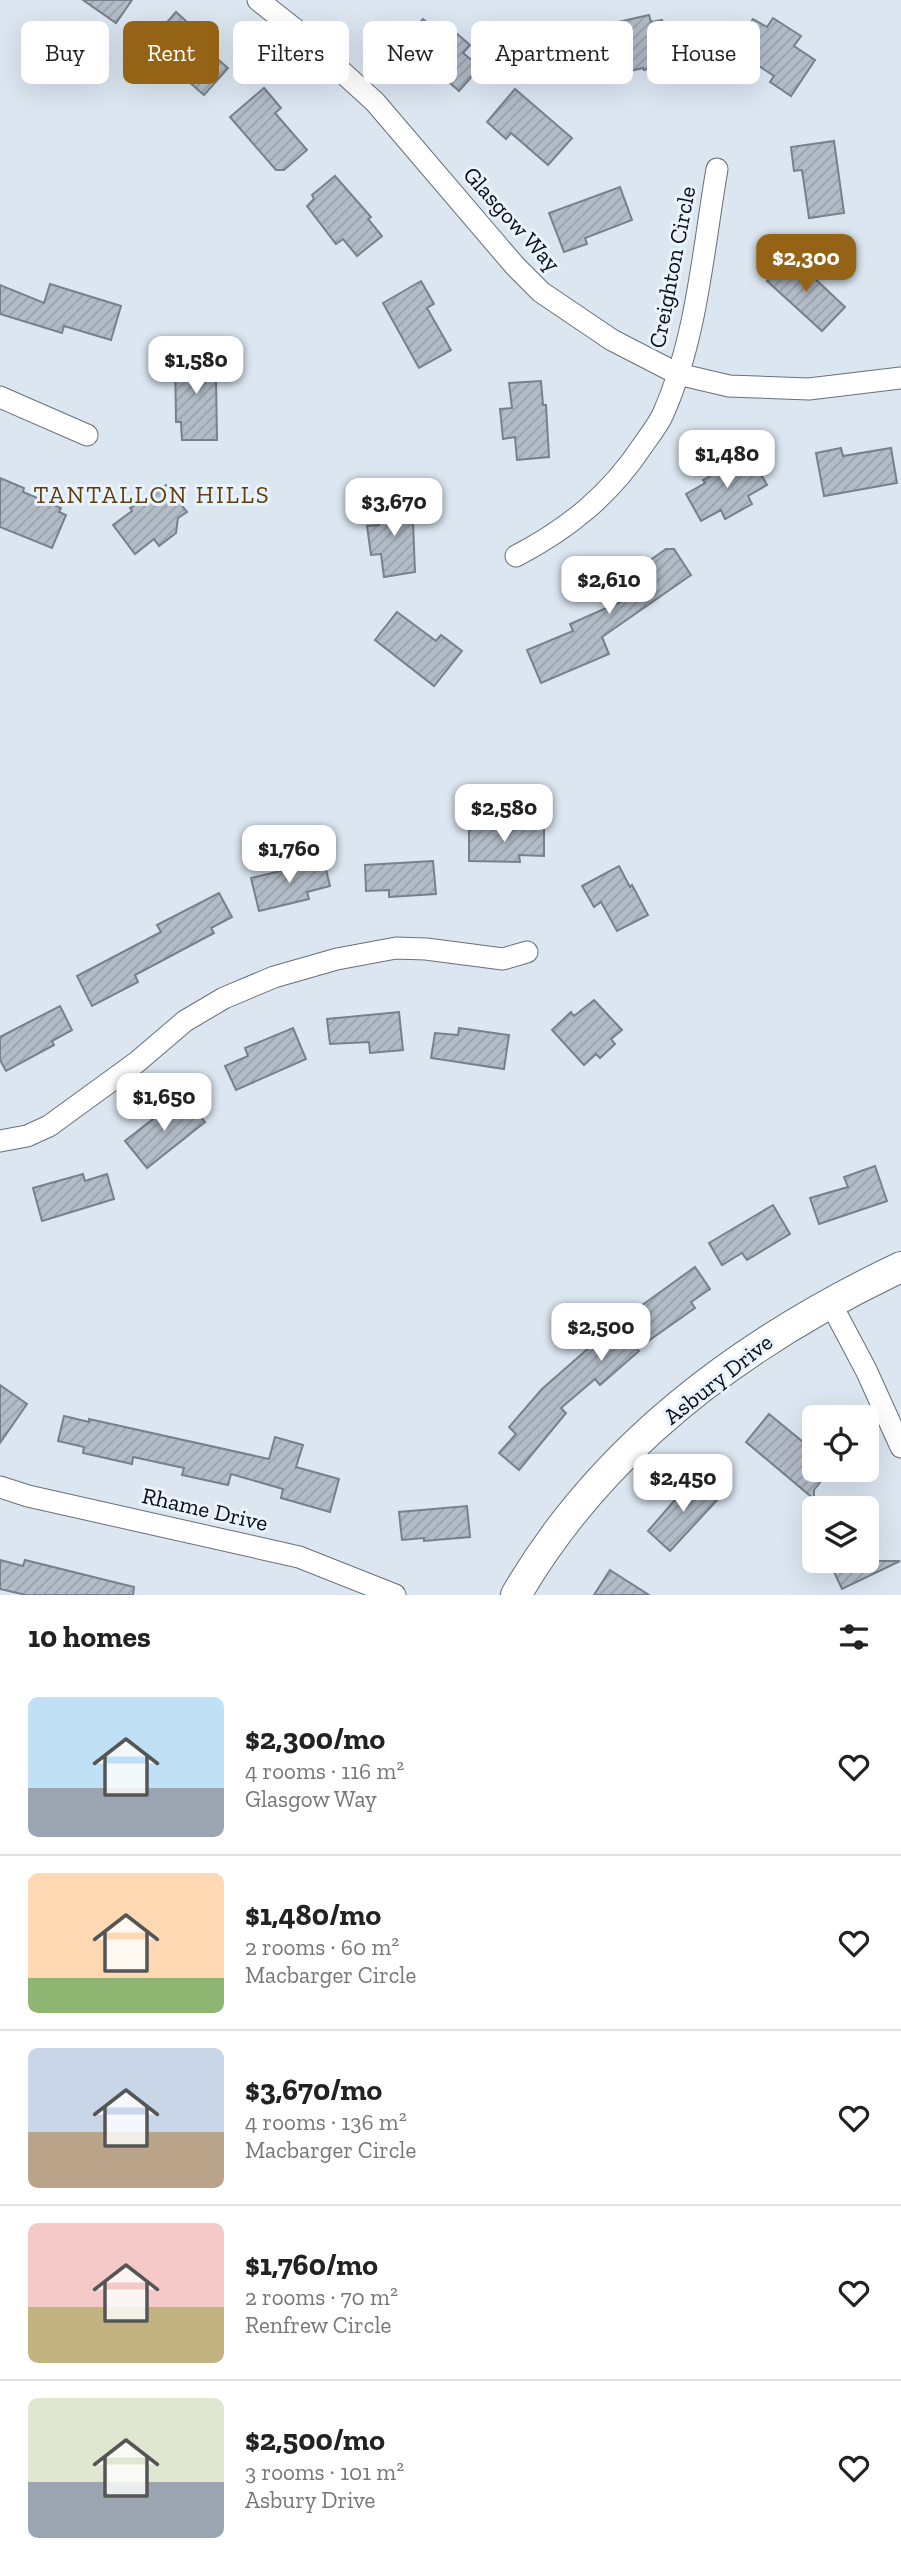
<!DOCTYPE html>
<html lang="en">
<head>
<meta charset="utf-8">
<style>
  body { margin:0; font-family:"Zilla Slab",serif; background:#f2f2f2; color:#222; height:100vh; display:flex; flex-direction:column; font-size:26px; white-space:nowrap }
  * { box-sizing:border-box; margin:0 }
  p { font-size:23px; color:#767676 }
  .icon { flex:none; width:38px; height:38px; fill:none; stroke:currentColor; stroke-width:2; stroke-linecap:round; stroke-linejoin:round }
  .map { position:relative; height:1595px; overflow:hidden }
  .side { display:flex; flex-direction:column; background:#fff; flex:1 }
  .side>* { flex:none }
  .top-card { position:absolute; left:21px; top:21px; width:859px; height:63px; display:flex; gap:14px }
  .buttons { position:absolute; left:802px; top:1405px; display:grid; gap:14px }
  .buttons a { display:grid; place-items:center; width:77px; height:77px; border-radius:10px; background:#fff; box-shadow:0 7px 28px #0002; font-size:35px }
  .price { position:absolute; translate:-50% -60px; padding:0 16px; border-radius:14px; background:#fff; color:#222; font-size:23px; line-height:46px; filter:drop-shadow(0 2px 4px #0008) }
  .price::after { content:''; position:absolute; left:50%; top:42px; width:21px; height:16px; margin-left:-10px; background:inherit; clip-path:polygon(0 0,100% 0,50% 100%) }
  .price.selected { background:#956315; color:#fff }
  ul { padding:0; list-style:none }
  li { display:flex; align-items:center; gap:21px; height:175px; padding:0 28px }
  li+li { border-top:2px solid #e0e0e0 }
  li span { display:grid; place-items:center; flex:none; width:196px; height:140px; border-radius:10px; color:#555 }
  li>.icon { margin-inline-start:auto }
  span .icon { width:84px; height:84px; fill:#fffc; stroke-width:1 }
  li b { font-size:30px }
  h2 { display:flex; justify-content:space-between; align-items:center; height:84px; padding:0 28px; font-size:30px }
  .tag { padding:0 24px; border-radius:10px; background:#fff; box-shadow:0 7px 28px #0002; font-size:24px; line-height:63px }
  .tag.selected { background:#956315; color:#fff }
  .map>svg:first-child { display:block }
  .building { fill:url(#building-hatch); stroke:#77808b; stroke-width:2 }
  .lines { fill:none; stroke-linecap:round; stroke-linejoin:round }
  .street-casing { stroke:#67707a; stroke-width:23 }
  .secondary-casing { stroke:#67707a; stroke-width:32 }
  .street { stroke:#fff; stroke-width:21 }
  .secondary { stroke:#fff; stroke-width:30 }
  .labels { text-anchor:middle; dominant-baseline:central; stroke-width:6; stroke-linejoin:round; paint-order:stroke }
  .street-label { font-size:23px; fill:#090c10; stroke:#e8f3ff }
  .neighbourhood-label { font-size:24px; letter-spacing:2px; fill:#603d07; stroke:#e8f3ff }
</style>
</head>
<body>
<div class="map">
<svg width="901" height="1595" viewBox="0 0 901 1595">
  <defs>
    <pattern id="building-hatch" width="6" height="6" patternUnits="userSpaceOnUse" patternTransform="scale(1.75)"><rect width="6" height="6" fill="#b2bcc7"/><path d="M-1 1l2-2M0 6l6-6M5 7l2-2" fill="none" stroke="#98a0aa"/></pattern>
  </defs>
  <rect width="100%" height="100%" fill="#dbe6f1"/>
  <!-- building -->
  <g class="building">
    <path d="M83,0H132L116,23Z"/>
    <path d="M176,12L196,30L191,36L228,68L204,95L147,45Z"/>
    <path d="M649,15L651,22L662,20L664,29L686,24L694,55L644,70L643,68L621,73L609,24Z"/>
    <path d="M773,18L801,36L794,46L815,60L791,96L770,82L774,76L733,49L753,19L767,27Z"/>
    <path d="M423,19L440,34L447,25L470,45L463,53L480,67L459,91L442,76L439,79L417,60L420,56L403,42Z"/>
    <path d="M264,88L281,108L275,113L307,150L284,170H276L230,117Z"/>
    <path d="M515,89L572,138L548,165L511,133L506,139L487,122Z"/>
    <path d="M834,141L844,213L809,218L802,170L794,171L791,147Z"/>
    <path d="M335,176L371,217L368,219L382,236L357,256L343,239L336,244L307,206L314,199L312,195Z"/>
    <path d="M620,187L632,220L585,238L587,244L564,252L549,213Z"/>
    <path d="M791,256L845,307L822,331L767,281Z"/>
    <path d="M421,281L434,304L427,308L451,350L419,368L383,303Z"/>
    <path d="M50,284L121,306L111,340L64,326L62,333L0,314V285L44,303Z"/>
    <path d="M210,351V379L216,378L217,440H182L181,422H176L175,352Z"/>
    <path d="M541,381L543,405H546L549,457L517,460L515,437L503,439L500,409L512,408L509,383Z"/>
    <path d="M841,448L843,456L891,448L897,483L824,496L816,453Z"/>
    <path d="M751,457L767,485L748,496L752,504L725,519L721,510L701,521L686,494L705,483L703,480L730,465L731,468Z"/>
    <path d="M0,478L24,488L23,492L61,508L59,512L66,515L52,548L0,527Z"/>
    <path d="M166,485L187,512L178,518L176,533L159,546L154,539L135,554L113,525L132,511L130,508Z"/>
    <path d="M406,499L410,522H413L415,572L384,577L381,554L371,555L367,526L379,525L376,503Z"/>
    <path d="M666,549H674L691,575L602,637L609,654L541,683L527,650L573,631L570,624L620,602L605,581L627,566L632,573Z"/>
    <path d="M397,612L436,641L441,635L462,651L434,686L375,640Z"/>
    <path d="M469,826L544,829V856L519,855L520,862L469,861Z"/>
    <path d="M324,861L330,886L307,892L309,899L259,911L251,878Z"/>
    <path d="M433,861L436,894L389,897V890L366,891L365,865Z"/>
    <path d="M619,866L630,887L632,885L648,915L617,931L601,902L594,907L582,886Z"/>
    <path d="M219,893L232,917L211,928L214,933L135,975L138,982L92,1006L77,976L161,932L157,925Z"/>
    <path d="M594,1000L622,1030L611,1039L615,1044L600,1058L596,1054L584,1065L552,1030L571,1012L574,1016Z"/>
    <path d="M60,1006L72,1030L52,1041L54,1045L6,1071L0,1060V1037Z"/>
    <path d="M399,1012L403,1050L370,1053L369,1042L330,1044L327,1019Z"/>
    <path d="M293,1028L306,1059L236,1090L225,1066L248,1056L245,1048Z"/>
    <path d="M459,1028L509,1035L504,1069L431,1058L435,1033L458,1035Z"/>
    <path d="M188,1101L205,1122L147,1168L125,1141L166,1109L171,1115Z"/>
    <path d="M875,1166L887,1201L819,1224L810,1198L848,1187L844,1177Z"/>
    <path d="M83,1174L85,1181L107,1174L114,1199L42,1221L33,1188Z"/>
    <path d="M773,1205L790,1234L747,1260L742,1253L722,1265L709,1243Z"/>
    <path d="M695,1267L710,1289L691,1302L695,1308L637,1349L639,1351L600,1385L595,1379L561,1408L566,1413L519,1470L499,1453L516,1434L509,1427L542,1389L616,1324Z"/>
    <path d="M0,1385L27,1404L0,1443Z"/>
    <path d="M769,1414L814,1451V1470H830L814,1490V1499L746,1442Z"/>
    <path d="M64,1416L89,1422V1419L269,1459L275,1437L303,1445L296,1467L339,1479L330,1512L281,1498L283,1489L231,1474L228,1485L182,1475L184,1468L133,1457L132,1464L83,1453L84,1447L58,1441Z"/>
    <path d="M694,1478L718,1499L670,1551L648,1531Z"/>
    <path d="M467,1506L470,1537L424,1541V1538L402,1540L399,1512Z"/>
    <path d="M0,1560L23,1566L25,1560L134,1587L133,1595H26L0,1589Z"/>
    <path d="M829,1561H900L842,1589Z"/>
    <path d="M610,1570L649,1595H594Z"/>
  </g>
  <g class="lines">
    <defs>
      <g id="street">
        <path d="M258,0L296,30L375,102L515,266L541,292L612,340L678,374L729,386L809,389L901,378"/>
        <path d="M0,397L87,435"/>
        <path d="M516,556C568,529 610,495 643,445C650,435 658,425 663,414C697,338 703,250 717,169"/>
        <path d="M0,1141L27,1136L49,1126L137,1062L185,1021L224,998L274,977L337,959L396,948L426,949L503,959L527,952"/>
        <path d="M830,1302L866,1370L901,1447"/>
        <path d="M0,1487L28,1496L299,1557L395,1595"/>
      </g>
      <path id="secondary" d="M516,1595C603,1445 747,1340 901,1267"/>
    </defs>
    <!-- street casing -->
    <use href="#street" class="street-casing"/>
    <!-- secondary casing -->
    <use href="#secondary" class="secondary-casing"/>
    <!-- street -->
    <use href="#street" class="street"/>
    <!-- secondary -->
    <use href="#secondary" class="secondary"/>
  </g>
  <g class="labels">
    <!-- street labels -->
    <g class="street-label">
      <text transform="translate(512 219) rotate(48)">Glasgow Way</text>
      <text transform="translate(672 267) rotate(-79)">Creighton Circle</text>
      <text transform="translate(718 1379) rotate(-38)">Asbury Drive</text>
      <text transform="translate(205 1509) rotate(13)">Rhame Drive</text>
    </g>
    <!-- neighbourhood labels -->
    <g class="neighbourhood-label">
      <text x="152" y="494">TANTALLON HILLS</text>
    </g>
  </g>
</svg>
<div class="buttons">
<a><svg class="icon" aria-label="locate" viewBox="0 0 24 24"><circle cx="12" cy="12" r="6"/><path d="M12 2v4M12 18v4M2 12h4M18 12h4"/></svg></a>
<a><svg class="icon" aria-label="layers" viewBox="0 0 24 24"><path d="M12 4l9 5-9 5-9-5zM3 14l9 5 9-5"/></svg></a>
</div>
<b class="price selected" style="left:806px;top:294px">$2,300</b>
<b class="price" style="left:196px;top:396px">$1,580</b>
<b class="price" style="left:727px;top:490px">$1,480</b>
<b class="price" style="left:394px;top:538px">$3,670</b>
<b class="price" style="left:609px;top:616px">$2,610</b>
<b class="price" style="left:504px;top:844px">$2,580</b>
<b class="price" style="left:289px;top:885px">$1,760</b>
<b class="price" style="left:164px;top:1133px">$1,650</b>
<b class="price" style="left:601px;top:1363px">$2,500</b>
<b class="price" style="left:683px;top:1514px">$2,450</b>
<div class="top-card">
<a class="tag">Buy</a>
<a class="tag selected">Rent</a>
<a class="tag">Filters</a>
<a class="tag">New</a>
<a class="tag">Apartment</a>
<a class="tag">House</a>
</div>
</div>
<section class="side">
<h2>10 homes<svg class="icon" aria-label="filters" viewBox="0 0 24 24"><path d="M4 7h16M4 17h16"/><circle cx="9" cy="7" r="2"/><circle cx="15" cy="17" r="2"/></svg></h2>
<ul>
<li><span style="background:linear-gradient(#bfe0f5 65%,#9aa5b1 0)"><svg class="icon" aria-label="home" viewBox="0 0 24 24"><path d="M3 11l9-7 9 7M6 9v11h12V9"/></svg></span><div><b>$2,300/mo</b><p>4 rooms · 116 m²</p><p>Glasgow Way</p></div><svg class="icon" aria-label="heart" viewBox="0 0 24 24"><path d="M12 20l-8-8c-3-5 5-10 8-4 3-6 11-1 8 4z"/></svg></li>
<li><span style="background:linear-gradient(#ffd9b3 75%,#8fb573 0)"><svg class="icon" aria-label="home" viewBox="0 0 24 24"><path d="M3 11l9-7 9 7M6 9v11h12V9"/></svg></span><div><b>$1,480/mo</b><p>2 rooms · 60 m²</p><p>Macbarger Circle</p></div><svg class="icon" aria-label="heart" viewBox="0 0 24 24"><path d="M12 20l-8-8c-3-5 5-10 8-4 3-6 11-1 8 4z"/></svg></li>
<li><span style="background:linear-gradient(#c9d6e8 60%,#b9a48a 0)"><svg class="icon" aria-label="home" viewBox="0 0 24 24"><path d="M3 11l9-7 9 7M6 9v11h12V9"/></svg></span><div><b>$3,670/mo</b><p>4 rooms · 136 m²</p><p>Macbarger Circle</p></div><svg class="icon" aria-label="heart" viewBox="0 0 24 24"><path d="M12 20l-8-8c-3-5 5-10 8-4 3-6 11-1 8 4z"/></svg></li>
<li><span style="background:linear-gradient(#f6c9c9 60%,#c2b280 0)"><svg class="icon" aria-label="home" viewBox="0 0 24 24"><path d="M3 11l9-7 9 7M6 9v11h12V9"/></svg></span><div><b>$1,760/mo</b><p>2 rooms · 70 m²</p><p>Renfrew Circle</p></div><svg class="icon" aria-label="heart" viewBox="0 0 24 24"><path d="M12 20l-8-8c-3-5 5-10 8-4 3-6 11-1 8 4z"/></svg></li>
<li><span style="background:linear-gradient(#dfe7d0 60%,#9aa5b1 0)"><svg class="icon" aria-label="home" viewBox="0 0 24 24"><path d="M3 11l9-7 9 7M6 9v11h12V9"/></svg></span><div><b>$2,500/mo</b><p>3 rooms · 101 m²</p><p>Asbury Drive</p></div><svg class="icon" aria-label="heart" viewBox="0 0 24 24"><path d="M12 20l-8-8c-3-5 5-10 8-4 3-6 11-1 8 4z"/></svg></li>
</ul>
</section>
</body>
</html>
